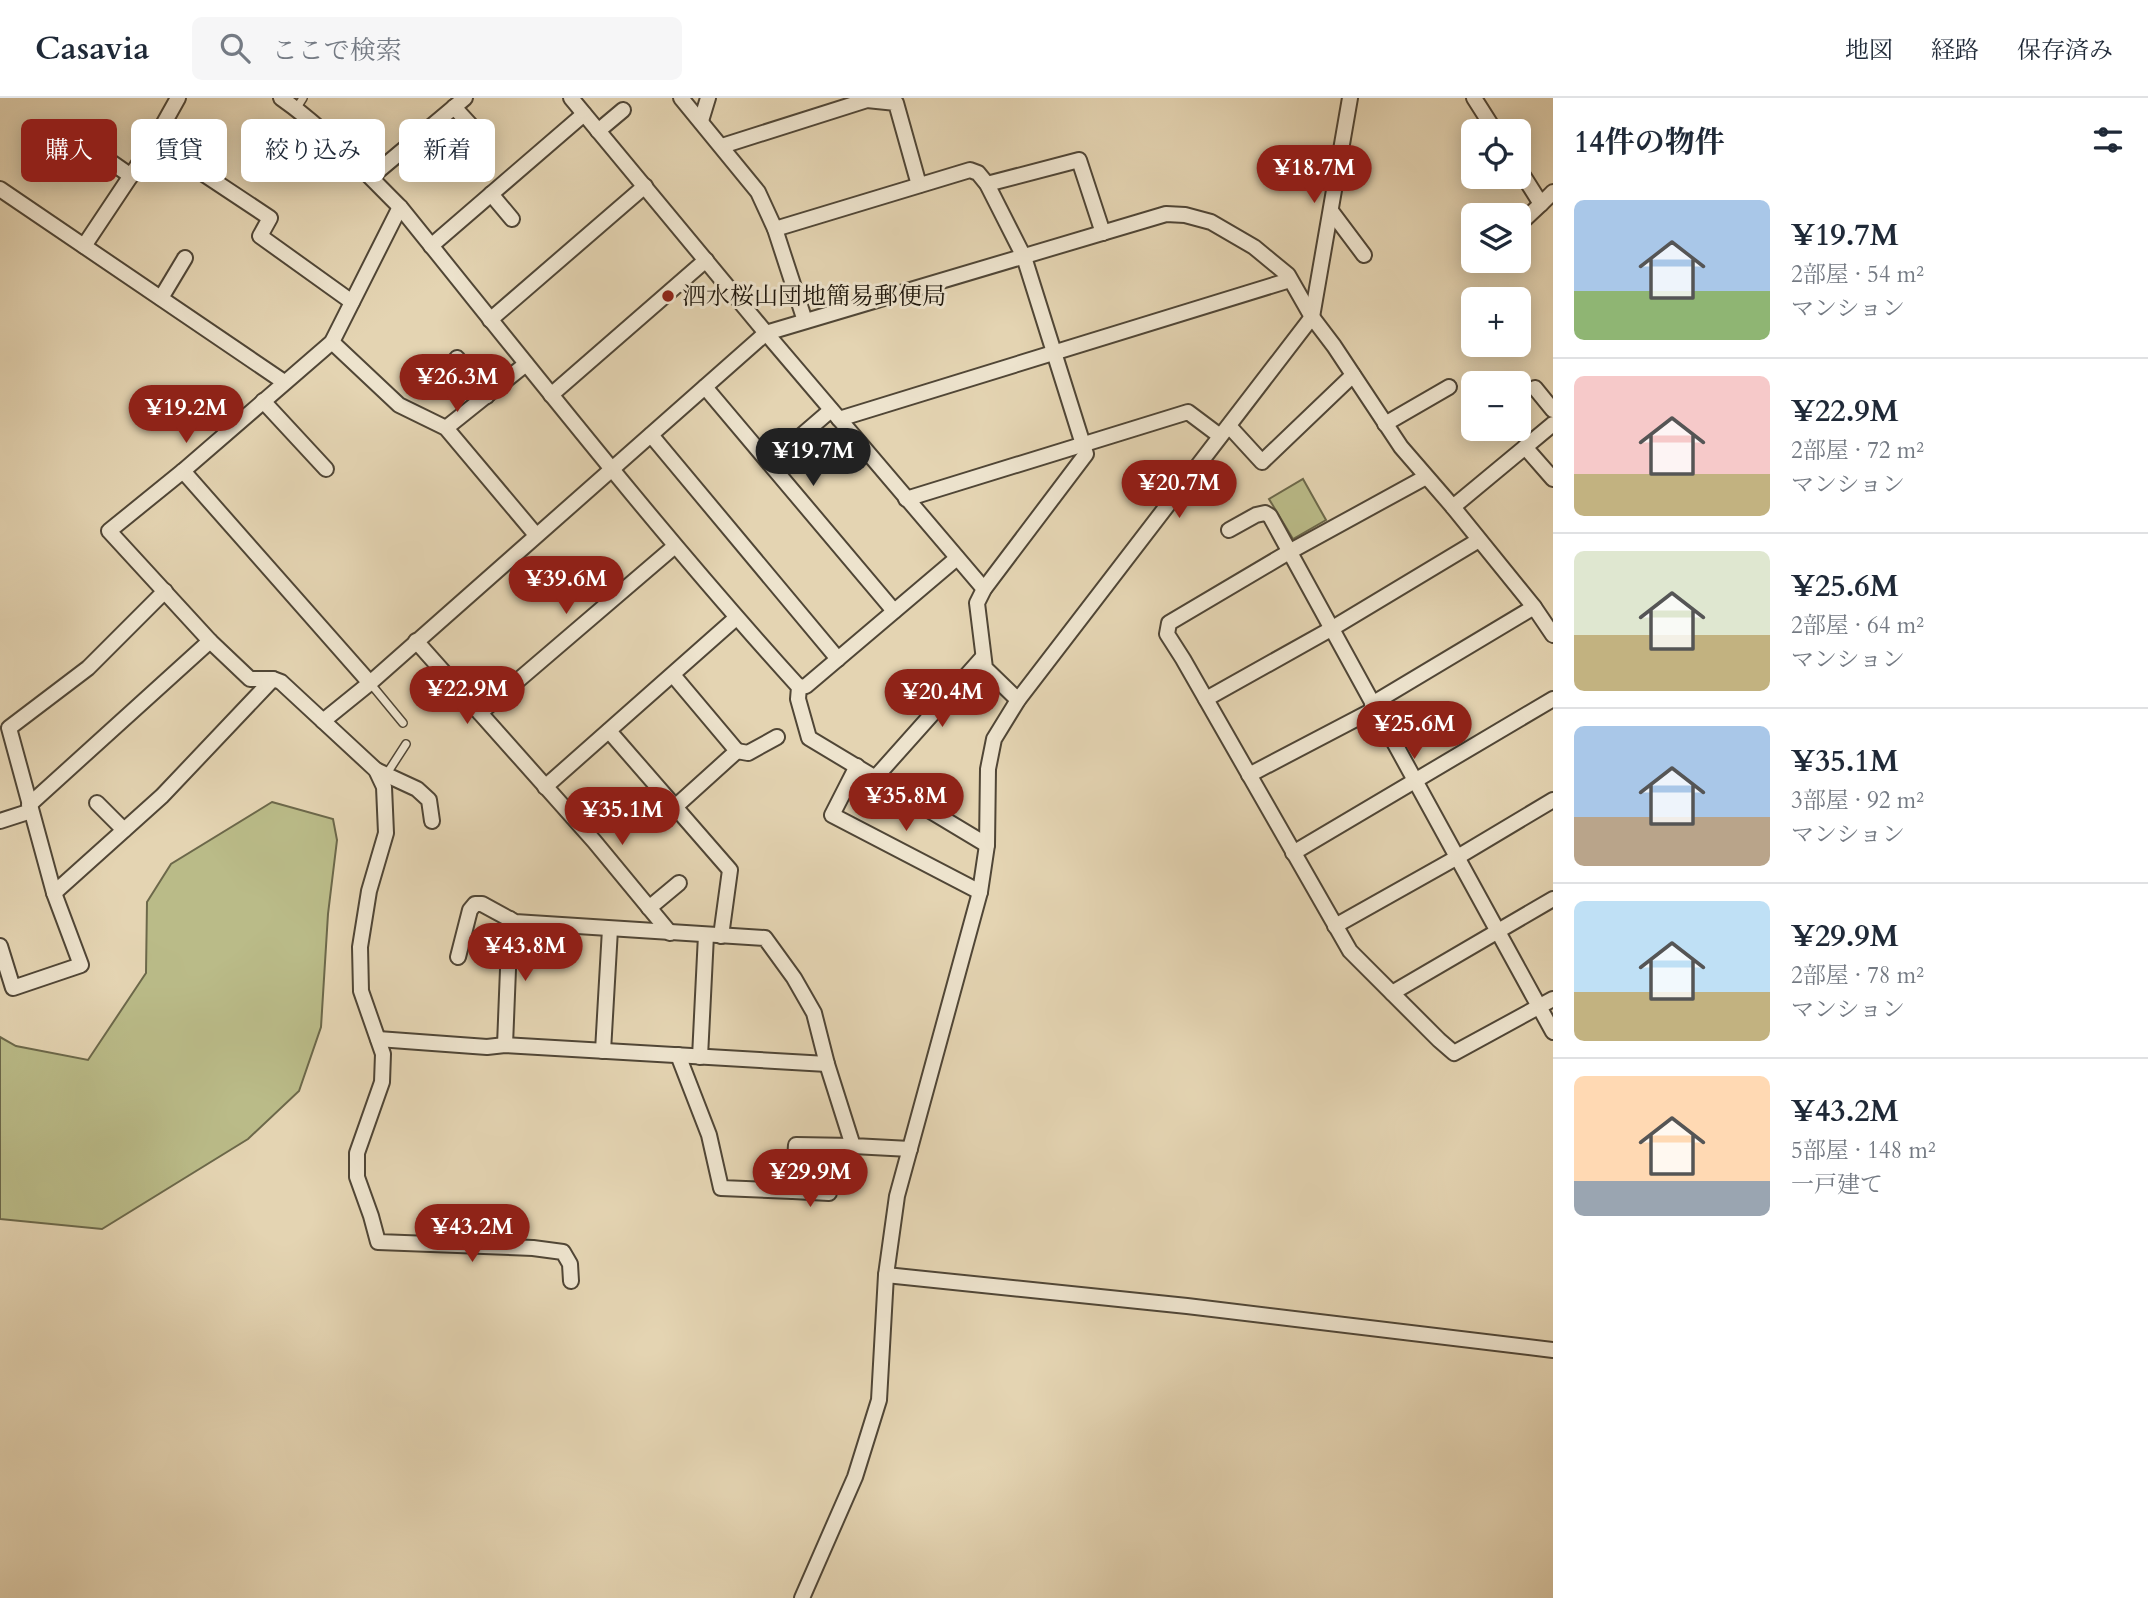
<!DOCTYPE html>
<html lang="ja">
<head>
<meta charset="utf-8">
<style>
  body { margin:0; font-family:Cardo,"Noto Serif JP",serif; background:#f6f6f7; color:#1f2937; height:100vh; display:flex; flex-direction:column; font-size:26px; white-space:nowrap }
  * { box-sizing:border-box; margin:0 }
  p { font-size:23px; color:#747a83 }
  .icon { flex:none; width:38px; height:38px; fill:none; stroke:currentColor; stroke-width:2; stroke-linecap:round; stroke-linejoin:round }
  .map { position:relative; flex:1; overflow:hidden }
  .side { display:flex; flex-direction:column; background:#fff; width:595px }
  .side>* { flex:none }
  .hud { position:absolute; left:21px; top:21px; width:665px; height:63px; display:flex; gap:14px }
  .tools { position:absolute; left:1461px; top:21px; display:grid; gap:14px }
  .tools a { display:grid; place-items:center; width:70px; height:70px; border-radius:10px; background:#fff; box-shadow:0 4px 18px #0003; font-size:35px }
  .price { position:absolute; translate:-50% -60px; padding:0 16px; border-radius:24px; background:#8f2418; color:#fff; font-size:23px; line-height:46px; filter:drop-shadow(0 2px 4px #0008) }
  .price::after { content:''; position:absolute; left:50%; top:42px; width:21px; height:16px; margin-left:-10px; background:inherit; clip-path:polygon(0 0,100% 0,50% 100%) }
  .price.active { background:#222; color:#fff }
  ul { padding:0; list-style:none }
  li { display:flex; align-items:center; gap:21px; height:175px; padding:0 21px }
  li+li { border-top:2px solid #e0e1e3 }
  li span { display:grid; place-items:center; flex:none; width:196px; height:140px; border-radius:10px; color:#555 }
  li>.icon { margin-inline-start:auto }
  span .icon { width:84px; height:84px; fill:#fffc; stroke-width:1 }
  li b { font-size:30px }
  h2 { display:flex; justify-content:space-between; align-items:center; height:84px; padding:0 21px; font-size:30px }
  .pill { padding:0 24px; border-radius:10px; background:#fff; box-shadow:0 4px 18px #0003; font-size:24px; line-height:63px }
  .pill.active { background:#8f2418; color:#fff }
  header { display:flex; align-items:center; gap:42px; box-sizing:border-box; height:98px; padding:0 35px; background:#fff; border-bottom:2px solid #e0e1e3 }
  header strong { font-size:33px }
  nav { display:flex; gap:38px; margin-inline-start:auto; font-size:24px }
  .search { width:490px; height:63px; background:#f6f6f7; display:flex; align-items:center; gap:18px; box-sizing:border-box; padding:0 24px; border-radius:10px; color:#747a83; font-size:26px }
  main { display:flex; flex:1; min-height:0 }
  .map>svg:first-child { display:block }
  .green { fill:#babb88; stroke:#6c684a; stroke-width:2 }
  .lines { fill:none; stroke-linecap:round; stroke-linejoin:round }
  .service-casing { stroke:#504636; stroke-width:10 }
  .minor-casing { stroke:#504636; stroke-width:18 }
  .service { stroke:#ede3cd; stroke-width:7 }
  .minor { stroke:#ede3cd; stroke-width:14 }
  .poi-dot { fill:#8f2418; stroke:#ede3cd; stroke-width:2.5 }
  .labels { text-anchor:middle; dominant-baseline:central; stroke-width:6; stroke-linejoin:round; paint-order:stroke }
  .poi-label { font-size:24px; fill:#1e160c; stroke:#ede3cd; text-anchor:start }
</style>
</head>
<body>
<header>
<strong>Casavia</strong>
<div class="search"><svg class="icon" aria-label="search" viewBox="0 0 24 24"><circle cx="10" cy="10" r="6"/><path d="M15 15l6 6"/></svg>ここで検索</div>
<nav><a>地図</a><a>経路</a><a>保存済み</a></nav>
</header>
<main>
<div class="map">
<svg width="1553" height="1500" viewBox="0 0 1553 1500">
  <rect width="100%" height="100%" fill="#e4d4b2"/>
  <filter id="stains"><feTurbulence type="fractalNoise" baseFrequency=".00286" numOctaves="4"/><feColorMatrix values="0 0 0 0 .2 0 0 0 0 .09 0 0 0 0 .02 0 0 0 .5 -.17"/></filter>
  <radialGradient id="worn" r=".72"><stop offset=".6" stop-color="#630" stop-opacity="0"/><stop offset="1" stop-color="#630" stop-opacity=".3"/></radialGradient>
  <!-- green -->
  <g class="green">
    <path d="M1303,381L1326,422L1293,441L1269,401Z"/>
    <path d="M272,704L333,721L337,742L328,816L321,929L299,993L248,1041L102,1131L0,1121V939L16,948L88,962L146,875L147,804L171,766Z"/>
  </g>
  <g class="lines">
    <defs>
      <g id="service">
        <path d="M296,11L303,0"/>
        <path d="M370,585L403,625"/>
        <path d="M433,608L456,588"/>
        <path d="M386,677L406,646"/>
      </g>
      <g id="minor">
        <path d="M281,0C324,30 363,72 400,109C531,271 659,435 799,589L798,601L809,640L987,747"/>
        <path d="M571,0L766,235L984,491"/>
        <path d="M681,0L758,94L775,131L805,223"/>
        <path d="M1474,0L1495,33"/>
        <path d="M454,9L486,44"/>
        <path d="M701,23L708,0"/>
        <path d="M62,30L131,78"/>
        <path d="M598,33L623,12"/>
        <path d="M154,43L270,120L260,138L352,204"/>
        <path d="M722,48L867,2L896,5L919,87"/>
        <path d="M1519,71L1541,106L1553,94"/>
        <path d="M371,79L465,0"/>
        <path d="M987,86L1079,62L1103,135"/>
        <path d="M0,91L284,284"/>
        <path d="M491,96L512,121"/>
        <path d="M400,109L332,244L183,373L109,433L210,543L250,581H273L281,584L376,672L384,689L386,735L369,793L360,849L361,893L383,956L382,984L357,1055V1079L371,1118L378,1144L533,1150L563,1154L570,1166L571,1183"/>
        <path d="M1331,113L1364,157"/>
        <path d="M1525,121L1541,106"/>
        <path d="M775,131L970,72L978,75L987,86L1024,159L1086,356L984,491L977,505L985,570L1018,602"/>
        <path d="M84,148L154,43L178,0"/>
        <path d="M431,148L584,16"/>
        <path d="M161,200L185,160"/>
        <path d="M490,222L645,88"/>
        <path d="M332,244L399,307L446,330L536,437"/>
        <path d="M457,260L487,298"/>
        <path d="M705,289L894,513"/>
        <path d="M1535,290L1553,312"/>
        <path d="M551,297L706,162"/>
        <path d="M263,303L326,371"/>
        <path d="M839,321L1290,182"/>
        <path d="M1385,326L1449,289"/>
        <path d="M1229,328L1262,364L1353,277"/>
        <path d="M446,330L526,266"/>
        <path d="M651,337L838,561"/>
        <path d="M802,337L831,312"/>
        <path d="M1525,349L1553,381"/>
        <path d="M183,373L370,585"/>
        <path d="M1426,379L1289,454L1169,525L1167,536L1183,561L1350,853L1439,942L1454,955L1553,901"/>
        <path d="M906,401L1188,314L1220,338"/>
        <path d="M1453,409L1553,326"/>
        <path d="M1229,432L1256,417L1265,415L1270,418L1553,934"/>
        <path d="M416,543L594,743L670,835"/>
        <path d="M673,577L737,653L675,709"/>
        <path d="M799,589L806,588L957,460"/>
        <path d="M1206,601L1331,531L1479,442"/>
        <path d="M1372,606L1534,509"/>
        <path d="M480,615L675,448"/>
        <path d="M323,623L370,585L766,235L1166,116L1185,117L1211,124L1254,149L1288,177L1312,219L1334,248L1401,349L1453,409L1534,509L1553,537"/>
        <path d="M609,633L730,772L721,838"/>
        <path d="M737,653L748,655L777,639"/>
        <path d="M857,668L832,717L980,794"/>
        <path d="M376,672L417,691L429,702L432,723"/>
        <path d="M1249,677L1375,611"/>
        <path d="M875,680L983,559"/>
        <path d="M545,689L736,520"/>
        <path d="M97,705L124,732"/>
        <path d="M29,707L210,543"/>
        <path d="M0,723L31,713"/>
        <path d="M1293,755L1553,601"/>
        <path d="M54,795L162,698L273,581"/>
        <path d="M649,810L679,785"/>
        <path d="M1335,828L1456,760L1553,702"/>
        <path d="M0,848L13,890L81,867L54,795L9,630L88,570L165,493"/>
        <path d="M458,859L470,812L475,806H482L515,824L765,840L794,880L814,915L827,966L853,1048L910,1051"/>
        <path d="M1392,895L1553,801"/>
        <path d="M378,941L487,949L505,947L827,966"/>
        <path d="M505,947L510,821"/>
        <path d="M603,953L610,831"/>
        <path d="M678,957L709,1037L721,1090L793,1093L796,1047L853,1048"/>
        <path d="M700,959L706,837"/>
        <path d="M793,1093L829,1095"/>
        <path d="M886,1177L1187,1208L1553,1252"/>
        <path d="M802,1500L855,1379L879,1302L886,1177L897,1098L980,794L987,747L988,671L994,641L1018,602L1312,219L1350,0"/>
      </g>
    </defs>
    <!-- service casing -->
    <use href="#service" class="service-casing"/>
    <!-- minor casing -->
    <use href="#minor" class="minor-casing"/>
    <!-- service -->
    <use href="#service" class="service"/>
    <!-- minor -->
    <use href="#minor" class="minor"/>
  </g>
  <!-- markers -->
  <circle class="poi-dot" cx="668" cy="198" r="7"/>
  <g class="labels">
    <!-- poi labels -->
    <g class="poi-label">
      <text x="682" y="198">泗水桜山団地簡易郵便局</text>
    </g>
  </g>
  <rect width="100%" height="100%" filter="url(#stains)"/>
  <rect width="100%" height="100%" fill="url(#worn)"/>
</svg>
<div class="tools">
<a><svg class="icon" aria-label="locate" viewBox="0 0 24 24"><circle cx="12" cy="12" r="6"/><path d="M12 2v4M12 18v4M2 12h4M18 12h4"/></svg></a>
<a><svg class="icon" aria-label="layers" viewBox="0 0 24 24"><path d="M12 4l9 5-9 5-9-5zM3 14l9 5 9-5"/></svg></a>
<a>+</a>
<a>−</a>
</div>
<b class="price" style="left:1314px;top:107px">¥18.7M</b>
<b class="price" style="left:457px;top:316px">¥26.3M</b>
<b class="price" style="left:186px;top:347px">¥19.2M</b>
<b class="price active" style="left:813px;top:390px">¥19.7M</b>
<b class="price" style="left:1179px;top:422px">¥20.7M</b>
<b class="price" style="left:566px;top:518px">¥39.6M</b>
<b class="price" style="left:467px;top:628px">¥22.9M</b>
<b class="price" style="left:942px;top:631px">¥20.4M</b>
<b class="price" style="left:1414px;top:663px">¥25.6M</b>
<b class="price" style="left:906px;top:735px">¥35.8M</b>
<b class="price" style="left:622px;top:749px">¥35.1M</b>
<b class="price" style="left:525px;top:885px">¥43.8M</b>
<b class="price" style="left:810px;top:1111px">¥29.9M</b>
<b class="price" style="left:472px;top:1166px">¥43.2M</b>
<div class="hud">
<a class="pill active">購入</a>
<a class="pill">賃貸</a>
<a class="pill">絞り込み</a>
<a class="pill">新着</a>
</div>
</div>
<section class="side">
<h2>14件の物件<svg class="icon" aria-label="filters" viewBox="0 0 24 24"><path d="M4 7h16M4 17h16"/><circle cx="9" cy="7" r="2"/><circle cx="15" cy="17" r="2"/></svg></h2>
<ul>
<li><span style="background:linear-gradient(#a9c7e8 65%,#8fb573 0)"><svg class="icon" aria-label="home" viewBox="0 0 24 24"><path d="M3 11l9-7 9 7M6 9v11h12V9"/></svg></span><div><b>¥19.7M</b><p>2部屋 · 54 m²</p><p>マンション</p></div></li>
<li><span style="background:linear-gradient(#f6c9c9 70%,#c2b280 0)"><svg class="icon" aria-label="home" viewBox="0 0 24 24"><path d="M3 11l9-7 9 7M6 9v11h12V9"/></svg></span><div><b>¥22.9M</b><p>2部屋 · 72 m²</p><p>マンション</p></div></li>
<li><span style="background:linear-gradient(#dfe7d0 60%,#c2b280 0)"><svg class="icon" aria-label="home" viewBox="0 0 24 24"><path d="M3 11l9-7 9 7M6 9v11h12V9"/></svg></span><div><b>¥25.6M</b><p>2部屋 · 64 m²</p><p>マンション</p></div></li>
<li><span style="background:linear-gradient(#a9c7e8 65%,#b9a48a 0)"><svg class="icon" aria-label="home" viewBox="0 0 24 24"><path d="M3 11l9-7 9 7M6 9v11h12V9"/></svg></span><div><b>¥35.1M</b><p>3部屋 · 92 m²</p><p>マンション</p></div></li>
<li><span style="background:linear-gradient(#bfe0f5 65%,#c2b280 0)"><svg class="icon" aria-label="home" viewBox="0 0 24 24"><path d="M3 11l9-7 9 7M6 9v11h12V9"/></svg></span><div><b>¥29.9M</b><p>2部屋 · 78 m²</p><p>マンション</p></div></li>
<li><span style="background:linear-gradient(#ffd9b3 75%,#9aa5b1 0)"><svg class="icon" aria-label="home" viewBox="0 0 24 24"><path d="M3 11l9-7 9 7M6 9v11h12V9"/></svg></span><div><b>¥43.2M</b><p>5部屋 · 148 m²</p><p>一戸建て</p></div></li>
</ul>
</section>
</main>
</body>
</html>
